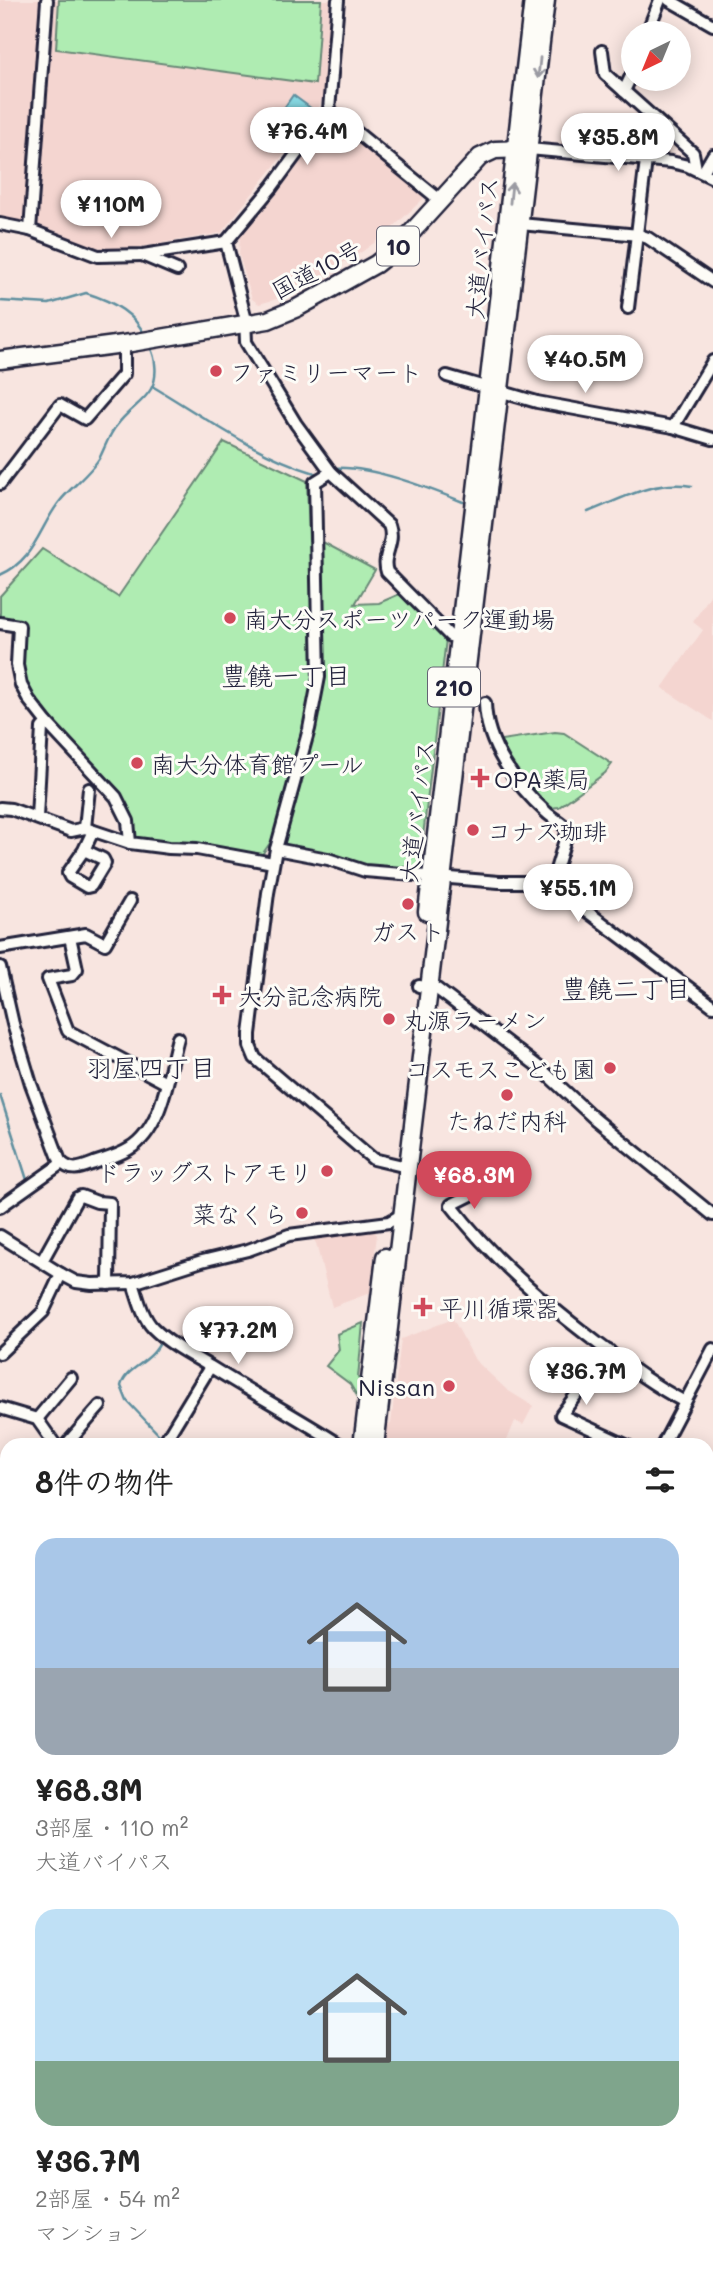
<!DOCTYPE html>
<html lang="ja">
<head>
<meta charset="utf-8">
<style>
  body { margin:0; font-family:Mali,"Klee One",sans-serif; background:#f6f6f6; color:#222; height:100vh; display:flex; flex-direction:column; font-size:26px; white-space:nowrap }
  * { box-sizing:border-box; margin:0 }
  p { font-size:23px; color:#767676 }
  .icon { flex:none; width:38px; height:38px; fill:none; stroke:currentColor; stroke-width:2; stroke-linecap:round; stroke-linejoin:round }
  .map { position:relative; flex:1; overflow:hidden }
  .panel { position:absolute; left:0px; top:1438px; width:714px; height:842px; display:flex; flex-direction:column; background:#fff; border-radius:21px 21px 0 0; box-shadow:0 4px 18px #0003 }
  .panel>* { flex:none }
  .needle { width:46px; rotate:223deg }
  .controls { position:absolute; left:621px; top:21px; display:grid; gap:14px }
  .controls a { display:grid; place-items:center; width:70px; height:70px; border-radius:50%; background:#fff; box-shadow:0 4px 18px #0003; font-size:35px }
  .price { position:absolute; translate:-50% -60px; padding:0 16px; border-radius:24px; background:#fff; color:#222; font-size:23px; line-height:46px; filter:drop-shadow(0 2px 4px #0008) }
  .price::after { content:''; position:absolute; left:50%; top:42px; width:21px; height:16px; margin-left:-10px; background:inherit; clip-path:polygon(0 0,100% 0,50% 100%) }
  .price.selected { background:#d1495b; color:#fff }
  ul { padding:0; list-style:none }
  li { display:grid; align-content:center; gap:14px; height:371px; padding:0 35px }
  li span { display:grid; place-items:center; height:217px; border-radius:21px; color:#555 }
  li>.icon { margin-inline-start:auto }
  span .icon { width:126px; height:126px; fill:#fffc; stroke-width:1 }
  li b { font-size:30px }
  h2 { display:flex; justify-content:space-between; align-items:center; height:84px; padding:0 35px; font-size:30px }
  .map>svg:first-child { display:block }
  .built { fill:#f4d5d0 }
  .green { fill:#afecb2; stroke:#688776; stroke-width:2 }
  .water { fill:#86d7e1; stroke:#5e8f9f; stroke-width:2 }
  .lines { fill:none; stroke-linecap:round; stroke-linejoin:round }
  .stream { stroke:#5e8f9f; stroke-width:2.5 }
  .minor-casing { stroke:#22223b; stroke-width:16 }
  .highway-casing { stroke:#22223b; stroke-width:21 }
  .minor { stroke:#fdfcf7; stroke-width:10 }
  .highway { stroke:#fdfcf7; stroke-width:16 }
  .rail { stroke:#22223b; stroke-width:2.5; stroke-dasharray:10 5; stroke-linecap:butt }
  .highway-bridge-casing { stroke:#22223b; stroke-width:21; stroke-linecap:butt }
  .highway-bridge { stroke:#fdfcf7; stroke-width:16 }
  .oneway { stroke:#9a9aa2 }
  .poi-dot { fill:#d1495b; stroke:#fdfcf7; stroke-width:2.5 }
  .labels { text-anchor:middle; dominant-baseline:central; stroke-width:6; stroke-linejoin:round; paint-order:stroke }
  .shield { fill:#fdfcf7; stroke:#646373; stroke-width:2 }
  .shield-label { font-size:23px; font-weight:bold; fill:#22223b }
  .street-label { font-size:24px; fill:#22223b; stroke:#fdfcf7 }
  .poi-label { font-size:24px; fill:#22223b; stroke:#fdfcf7; text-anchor:start }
  .neighbourhood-label { font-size:26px; fill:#22223b; stroke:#fdfcf7 }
</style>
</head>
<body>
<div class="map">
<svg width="713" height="2279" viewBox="0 0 713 2279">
  <rect width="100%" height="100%" fill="#f8e5e0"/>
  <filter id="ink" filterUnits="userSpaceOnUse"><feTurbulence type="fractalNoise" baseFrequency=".0143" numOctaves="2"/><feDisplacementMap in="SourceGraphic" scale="14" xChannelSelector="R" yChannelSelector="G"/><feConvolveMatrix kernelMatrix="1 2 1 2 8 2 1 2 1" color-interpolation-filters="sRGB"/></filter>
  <g filter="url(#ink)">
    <!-- built -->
    <g class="built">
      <path d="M0,0H42L25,222L0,217Z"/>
      <path d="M51,0H330L325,88L320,105L311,120L221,233L122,250L86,246L46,230L38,224Z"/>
      <path d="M339,122L422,190L423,199L386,234L363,251L284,297L259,304L252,299L239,255L240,236L329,124Z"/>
      <path d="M713,591V721L662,688L703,630L693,622Z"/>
      <path d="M372,1227L377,1235L370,1293L332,1307L316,1243L312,1238Z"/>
      <path d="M453,1319L475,1360L507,1390L533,1406L523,1425L515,1421L505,1445H386L388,1425L391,1424L401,1339Z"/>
    </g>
    <!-- green -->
    <g class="green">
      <path d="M59,0H321L315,84L56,49Z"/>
      <path d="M224,442L307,481L309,540L321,541L375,570L355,604L379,603L402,593L446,639L419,871L366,868L329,855L270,843L261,856L135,839L133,821L54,726L23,684L21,625L0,621V596L42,549L118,597Z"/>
      <path d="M555,732L564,733L612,764L605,773L559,807L550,808C528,787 511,769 501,740Z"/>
      <path d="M363,1323L358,1378L360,1379L357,1396L350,1384L326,1366L339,1350L337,1334Z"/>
    </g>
    <!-- water -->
    <path class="water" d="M293,95L312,109L292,137L273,124Z"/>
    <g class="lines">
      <!-- stream -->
      <g class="stream">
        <path d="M0,301L49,304L86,293C109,300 133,311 144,334"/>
        <path d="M152,386C204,417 256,455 315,473"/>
        <path d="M333,468C370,465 428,488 463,502"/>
        <path d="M588,512C624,498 652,480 692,486"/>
        <path d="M0,575C35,560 39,527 60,501C72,486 91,473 100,457C106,445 109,434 118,424C127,411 144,402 151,389C158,377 156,358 150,347"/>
        <path d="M0,1095L28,1183"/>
        <path d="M162,1338C153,1364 126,1366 121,1386L127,1401L163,1439"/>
        <path d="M707,1813L713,1817"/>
        <path d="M0,2077L7,2079"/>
        <path d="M0,2109L7,2113"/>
      </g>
      <defs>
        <g id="minor">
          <path d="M338,0L329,110L272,187L226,242L245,316L246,342L296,424L331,472L389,525C396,544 381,555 387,572L450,636L459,637"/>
          <path d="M669,0L713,25"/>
          <path d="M647,33L660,0"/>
          <path d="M602,51L605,74L693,153L696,169"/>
          <path d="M624,91L634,70"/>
          <path d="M329,110L436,197"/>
          <path d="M529,149L671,162L688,166L713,178"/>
          <path d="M703,172L713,155"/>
          <path d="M0,224L30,230L98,256L143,255L226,242"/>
          <path d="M520,224L639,235L648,238L713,282"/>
          <path d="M30,230L47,0"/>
          <path d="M144,256L177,270"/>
          <path d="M628,308L646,160"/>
          <path d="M447,376L537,402L673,427L713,439"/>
          <path d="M673,427L713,361"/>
          <path d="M0,484L60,405L85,419L124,374V343"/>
          <path d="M0,623L19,626L17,665L21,685L29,700L47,723L116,797L128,821L130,843L169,848L197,849L273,863"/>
          <path d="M485,703C486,745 516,785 546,812C553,819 562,822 568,830L552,883"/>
          <path d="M0,808L11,809L71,831L85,828L130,843"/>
          <path d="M37,817L42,728L47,723"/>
          <path d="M85,828L89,789"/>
          <path d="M276,849L309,729L319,677L315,482L331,472"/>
          <path d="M84,850L68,873L70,877L87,887L91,886L105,863L103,859L84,850L93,831"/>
          <path d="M70,937L77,969L72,975L48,979L68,1031L166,1083"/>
          <path d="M0,948L86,934L105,944L130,901"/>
          <path d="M0,967L13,1024L31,1084L60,1161C71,1173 81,1168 94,1163C105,1159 118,1156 129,1149C163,1129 168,1074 178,1038"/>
          <path d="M419,986L437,989L540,1068L595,1119L713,1215"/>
          <path d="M407,1167L373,1159L255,1058L250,1046V1034L268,893L276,849L328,859L365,871L499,882H548L713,1006"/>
          <path d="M483,1189L451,1205C493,1260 546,1304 600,1345C628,1366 654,1386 685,1402"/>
          <path d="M0,1207L62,1163"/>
          <path d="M0,1236L61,1274"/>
          <path d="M42,1261L77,1198L81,1196L97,1202L110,1203L109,1284"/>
          <path d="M133,1283C138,1297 142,1317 153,1328C169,1344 191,1355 211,1367C254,1394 299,1418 342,1446"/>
          <path d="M609,1351L561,1415L628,1446"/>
          <path d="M0,1353L43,1312L61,1274L76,1282L92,1284L133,1283L202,1261L248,1250L289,1235L389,1222L401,1215"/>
          <path d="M0,1408L37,1419L56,1446"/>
          <path d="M37,1419L71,1378"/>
          <path d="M65,1446L100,1406"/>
          <path d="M162,1446L210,1367"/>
          <path d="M662,1446L713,1349"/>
          <path d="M707,1607H713"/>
          <path d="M0,1618L7,1599"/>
          <path d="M711,1729L713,1749"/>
          <path d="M0,1792L7,1799"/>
          <path d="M710,1794L713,1796"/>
          <path d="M707,1877L713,1868"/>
          <path d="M0,1941L7,1945"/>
          <path d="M707,2004L713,2007"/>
          <path d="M707,2050L713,2040"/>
          <path d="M0,2059L7,2046"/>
          <path d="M0,2141L7,2130"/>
          <path d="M707,2193L713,2197"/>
          <path d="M0,2197L7,2202"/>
          <path d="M0,2228L7,2216"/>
          <path d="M581,2273L591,2279"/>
          <path d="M224,2279L228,2273"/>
          <path d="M391,2279L395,2273"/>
          <path d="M563,2279L566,2273"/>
        </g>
        <g id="highway">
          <path d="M0,360L131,343L268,320L297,308L376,264L401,244L480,157L495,150L523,149"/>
          <path d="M427,912L533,0"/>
          <path d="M362,1446L385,1257"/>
          <path d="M375,1446L546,0"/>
          <path d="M707,1729H713"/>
        </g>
      </defs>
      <!-- minor casing -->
      <use href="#minor" class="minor-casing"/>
      <!-- highway casing -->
      <use href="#highway" class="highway-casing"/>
      <!-- minor -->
      <use href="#minor" class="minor"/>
      <!-- highway -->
      <use href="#highway" class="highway"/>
      <!-- rail -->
      <g class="rail">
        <path d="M0,2178L7,2180"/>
        <path d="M707,2244L713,2245"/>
      </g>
      <defs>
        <path id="highway-bridge" d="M0,2185L7,2173"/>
      </defs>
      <!-- highway-bridge casing -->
      <use href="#highway-bridge" class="highway-bridge-casing"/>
      <!-- highway-bridge -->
      <use href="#highway-bridge" class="highway-bridge"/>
    </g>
    <!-- one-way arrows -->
    <defs><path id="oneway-shaft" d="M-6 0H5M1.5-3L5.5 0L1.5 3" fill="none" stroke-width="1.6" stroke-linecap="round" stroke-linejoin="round" transform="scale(1.75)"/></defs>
    <g class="oneway">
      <use href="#oneway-shaft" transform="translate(539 68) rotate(96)"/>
      <use href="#oneway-shaft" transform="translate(511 193) rotate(-84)"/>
    </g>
  </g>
  <!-- markers -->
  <g class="poi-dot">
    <circle cx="216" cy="371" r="7"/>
    <circle cx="230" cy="618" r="7"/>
    <circle cx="137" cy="763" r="7"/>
    <path d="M476.5 767.5h7v7h7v7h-7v7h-7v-7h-7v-7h7z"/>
    <circle cx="473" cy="830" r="7"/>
    <circle cx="408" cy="904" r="7"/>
    <path d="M218.5 984.5h7v7h7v7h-7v7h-7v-7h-7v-7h7z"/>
    <circle cx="389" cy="1019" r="7"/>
    <circle cx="610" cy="1068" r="7"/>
    <circle cx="507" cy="1095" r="7"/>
    <circle cx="327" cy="1171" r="7"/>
    <circle cx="302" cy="1213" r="7"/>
    <path d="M419.5 1296.5h7v7h7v7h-7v7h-7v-7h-7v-7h7z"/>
    <circle cx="449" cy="1386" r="7"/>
  </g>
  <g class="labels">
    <!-- shield labels -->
    <g class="shield">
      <rect x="377" y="226.5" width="42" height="39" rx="5"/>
      <rect x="428" y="667.5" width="52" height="39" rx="5"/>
    </g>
    <g class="shield-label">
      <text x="398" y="246">10</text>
      <text x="454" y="687">210</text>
    </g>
    <!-- street labels -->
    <g class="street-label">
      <text transform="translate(481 248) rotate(-84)">大道バイパス</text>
      <text transform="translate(316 269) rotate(-28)">国道10号</text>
      <text transform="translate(416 811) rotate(-83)">大道バイパス</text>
    </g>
    <!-- poi labels -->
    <g class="poi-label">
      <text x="230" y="371">ファミリーマート</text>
      <text x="244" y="618">南大分スポーツパーク運動場</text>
      <text x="151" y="763">南大分体育館プール</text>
      <text x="494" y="778">OPA薬局</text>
      <text x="487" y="830">コナズ珈琲</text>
      <text x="408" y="930" text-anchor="middle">ガスト</text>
      <text x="238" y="995">大分記念病院</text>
      <text x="403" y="1019">丸源ラーメン</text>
      <text x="596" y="1068" text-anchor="end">コスモスこども園</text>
      <text x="507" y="1120" text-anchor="middle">たねだ内科</text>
      <text x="313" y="1171" text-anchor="end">ドラッグストアモリ</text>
      <text x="288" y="1213" text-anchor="end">菜なくら</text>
      <text x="439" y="1307">平川循環器</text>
      <text x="435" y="1386" text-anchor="end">Nissan</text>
    </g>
    <!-- neighbourhood labels -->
    <g class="neighbourhood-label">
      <text x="286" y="675">豊饒一丁目</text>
      <text x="626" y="988">豊饒二丁目</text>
      <text x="151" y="1067">羽屋四丁目</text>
    </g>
  </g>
</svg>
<div class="controls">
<a><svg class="needle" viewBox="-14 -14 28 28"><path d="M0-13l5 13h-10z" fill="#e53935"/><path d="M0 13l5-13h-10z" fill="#767676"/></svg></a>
</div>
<b class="price" style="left:307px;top:167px">¥76.4M</b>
<b class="price" style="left:618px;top:173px">¥35.8M</b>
<b class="price" style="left:111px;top:240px">¥110M</b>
<b class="price" style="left:585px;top:395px">¥40.5M</b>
<b class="price" style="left:578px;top:924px">¥55.1M</b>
<b class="price selected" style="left:474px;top:1211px">¥68.3M</b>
<b class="price" style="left:238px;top:1366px">¥77.2M</b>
<b class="price" style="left:586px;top:1407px">¥36.7M</b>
<section class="panel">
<h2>8件の物件<svg class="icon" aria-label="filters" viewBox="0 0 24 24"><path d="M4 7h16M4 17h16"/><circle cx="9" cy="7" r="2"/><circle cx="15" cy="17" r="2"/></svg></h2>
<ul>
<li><span style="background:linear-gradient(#a9c7e8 60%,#9aa5b1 0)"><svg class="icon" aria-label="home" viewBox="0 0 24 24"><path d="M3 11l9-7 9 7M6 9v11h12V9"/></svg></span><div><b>¥68.3M</b><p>3部屋 · 110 m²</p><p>大道バイパス</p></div></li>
<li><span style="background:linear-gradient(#bfe0f5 70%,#7fa58c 0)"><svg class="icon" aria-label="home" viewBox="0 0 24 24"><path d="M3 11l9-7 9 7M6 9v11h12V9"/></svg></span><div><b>¥36.7M</b><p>2部屋 · 54 m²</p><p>マンション</p></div></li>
</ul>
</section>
</div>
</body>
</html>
